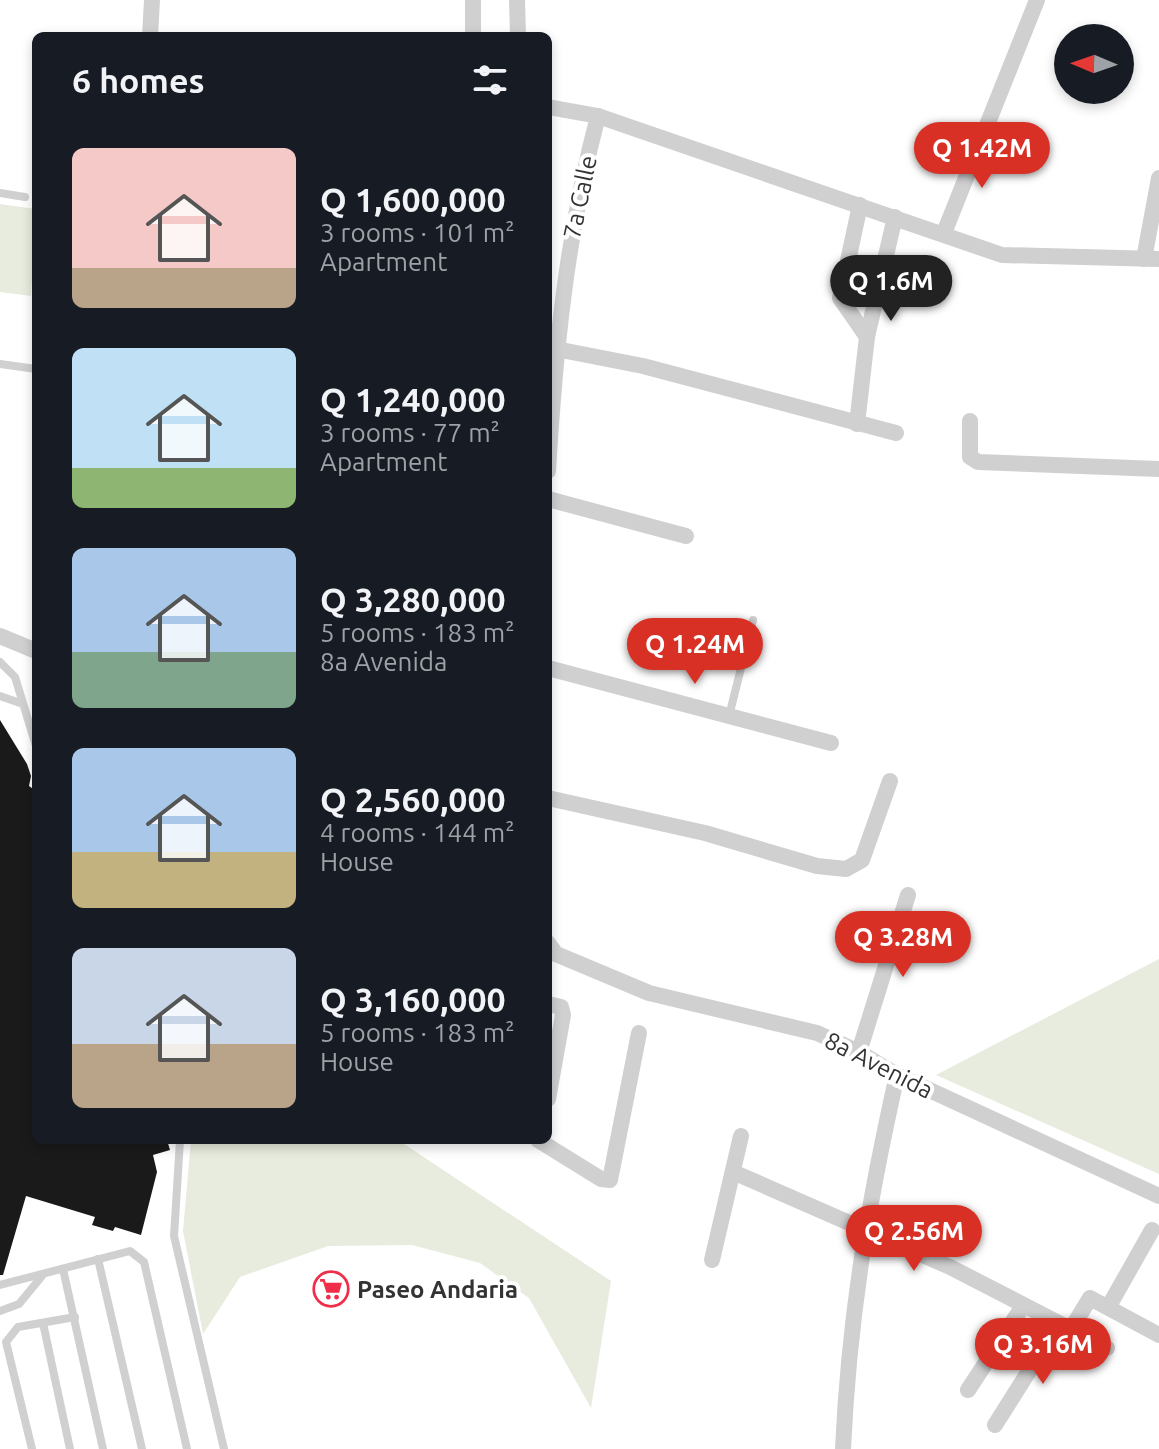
<!DOCTYPE html>
<html lang="en">
<head>
<meta charset="utf-8">
<style>
  body { margin:0; font-family:Ubuntu,sans-serif; background:#242831; color:#f1f3f6; height:100vh; display:flex; flex-direction:column; font-size:30px; white-space:nowrap }
  * { box-sizing:border-box; margin:0 }
  p { font-size:26px; color:#9ea1a6 }
  .icon { flex:none; width:44px; height:44px; fill:none; stroke:currentColor; stroke-width:2; stroke-linecap:round; stroke-linejoin:round }
  .map { position:relative; flex:1; overflow:hidden }
  .drawer { position:absolute; left:32px; top:32px; width:520px; height:1112px; display:flex; flex-direction:column; background:#171b24; border-radius:12px; box-shadow:0 4px 12px #0003 }
  .drawer>* { flex:none }
  .needle { width:52px; rotate:272deg }
  .fabs { position:absolute; left:1054px; top:24px; display:grid; gap:16px }
  .fabs a { display:grid; place-items:center; width:80px; height:80px; border-radius:50%; background:#171b24; box-shadow:0 4px 12px #0003; font-size:40px }
  .price { position:absolute; translate:-50% -68px; padding:0 18px; border-radius:28px; background:#d93025; color:#fff; font-size:26px; line-height:52px; filter:drop-shadow(0 2px 4px #0008) }
  .price::after { content:''; position:absolute; left:50%; top:48px; width:24px; height:18px; margin-left:-12px; background:inherit; clip-path:polygon(0 0,100% 0,50% 100%) }
  .price.on { background:#222; color:#fff }
  ul { padding:0; list-style:none }
  li { display:flex; align-items:center; gap:24px; height:200px; padding:0 40px }
  li span { display:grid; place-items:center; flex:none; width:224px; height:160px; border-radius:12px; color:#555 }
  li>.icon { margin-inline-start:auto }
  span .icon { width:96px; height:96px; fill:#fffc; stroke-width:1 }
  li b { font-size:34px }
  h2 { display:flex; justify-content:space-between; align-items:center; height:96px; padding:0 40px; font-size:34px }
  .map>svg:first-child { display:block }
  .green { fill:#e7ecde }
  .building { fill:#1a1a1a }
  .lines { fill:none; stroke-linecap:round; stroke-linejoin:round }
  .service { stroke:#d0d0d0; stroke-width:8 }
  .minor { stroke:#d0d0d0; stroke-width:16 }
  .labels { text-anchor:middle; dominant-baseline:central; stroke-width:8; stroke-linejoin:round; paint-order:stroke }
  .street-label { font-size:24px; fill:#333; stroke:#fff }
  .poi-label { font-size:24px; font-weight:bold; fill:#333; stroke:#fff; text-anchor:start }
</style>
</head>
<body>
<div class="map">
<svg width="1159" height="1449" viewBox="0 0 1159 1449">
  <rect width="100%" height="100%" fill="#fff"/>
  <!-- green -->
  <g class="green">
    <path d="M0,204L36,209L31,296L0,292Z"/>
    <path d="M1159,959V1174L936,1075Z"/>
    <path d="M191,1140H398L611,1281L591,1408L529,1298L480,1263L412,1245L328,1246L240,1277L203,1334L183,1231Z"/>
  </g>
  <!-- building -->
  <path class="building" d="M0,720L27,764L31,776L29,786L36,791L32,809L36,814V1140H167L170,1150L153,1155L157,1172L141,1235L115,1227L113,1231L92,1225L95,1217L26,1196L3,1275H0Z"/>
  <g class="lines">
    <!-- service -->
    <g class="service">
      <path d="M0,193L25,197"/>
      <path d="M0,364L36,369"/>
      <path d="M0,662L15,677L36,746"/>
      <path d="M0,696L23,704"/>
      <path d="M729,716L753,620"/>
      <path d="M180,1140L174,1236L224,1449"/>
      <path d="M98,1259L142,1449"/>
      <path d="M63,1269L103,1449"/>
      <path d="M0,1285L130,1251L144,1262L187,1449"/>
      <path d="M0,1311L19,1304L42,1276"/>
      <path d="M43,1323L70,1449"/>
      <path d="M32,1449L6,1342L18,1327L75,1317"/>
    </g>
    <!-- minor -->
    <g class="minor">
      <path d="M517,0L518,36"/>
      <path d="M150,36L152,0"/>
      <path d="M473,36V0"/>
      <path d="M548,107L598,116L1002,255L1159,259"/>
      <path d="M860,205L840,298L867,337"/>
      <path d="M944,233L1037,0"/>
      <path d="M1144,259L1159,178"/>
      <path d="M556,349L643,366L896,433"/>
      <path d="M970,421V457L978,462L1159,469"/>
      <path d="M857,424L867,337L895,217"/>
      <path d="M548,471C555,351 567,233 598,116"/>
      <path d="M548,499L686,536"/>
      <path d="M0,636L36,651"/>
      <path d="M548,668L831,743"/>
      <path d="M548,798L705,833L817,866L846,869L862,860L890,781"/>
      <path d="M548,943L556,954L649,993L817,1033L859,1052L897,1075L1159,1196"/>
      <path d="M548,1004L561,1007L563,1015L548,1099"/>
      <path d="M859,1052L908,895"/>
      <path d="M538,1140L601,1179L610,1180L639,1033"/>
      <path d="M733,1172L950,1267L1107,1348"/>
      <path d="M712,1260L741,1136"/>
      <path d="M1109,1306L1152,1230"/>
      <path d="M1070,1331L1090,1298L1159,1335"/>
      <path d="M968,1390L1023,1306"/>
      <path d="M995,1425L1058,1325"/>
      <path d="M843,1449C849,1317 868,1204 897,1075"/>
    </g>
  </g>
  <!-- icons -->
  <defs>
    <symbol id="supermarket-ring" viewBox="-11 -11 22 22"><circle r="9.5" fill="#fff" stroke="#f02e49" stroke-width="1.5"/><path d="M-6-5.5h2.5l.6 2H6L4.5 2H-2.5L-4.4-4H-6ZM-1.5 3.2a1.3 1.3 0 1 0 .1 0ZM3 3.2a1.3 1.3 0 1 0 .1 0Z" fill="#f02e49"/></symbol>
  </defs>
  <g fill-rule="evenodd">
    <use href="#supermarket-ring" x="311" y="1269" width="40" height="40"/>
  </g>
  <g class="labels">
    <!-- street labels -->
    <g class="street-label">
      <text transform="translate(580 197) rotate(-78)">7a Calle</text>
      <text transform="translate(879 1065) rotate(27)">8a Avenida</text>
    </g>
    <!-- poi labels -->
    <g class="poi-label">
      <text x="357" y="1289">Paseo Andaria</text>
    </g>
  </g>
</svg>
<div class="fabs">
<a><svg class="needle" viewBox="-14 -14 28 28"><path d="M0-13l5 13h-10z" fill="#e53935"/><path d="M0 13l5-13h-10z" fill="#9ea1a6"/></svg></a>
</div>
<b class="price" style="left:982px;top:190px">Q 1.42M</b>
<b class="price on" style="left:891px;top:323px">Q 1.6M</b>
<b class="price" style="left:695px;top:686px">Q 1.24M</b>
<b class="price" style="left:903px;top:979px">Q 3.28M</b>
<b class="price" style="left:914px;top:1273px">Q 2.56M</b>
<b class="price" style="left:1043px;top:1386px">Q 3.16M</b>
<section class="drawer">
<h2>6 homes<svg class="icon" aria-label="filters" viewBox="0 0 24 24"><path d="M4 7h16M4 17h16"/><circle cx="9" cy="7" r="2"/><circle cx="15" cy="17" r="2"/></svg></h2>
<ul>
<li><span style="background:linear-gradient(#f6c9c9 75%,#b9a48a 0)"><svg class="icon" aria-label="home" viewBox="0 0 24 24"><path d="M3 11l9-7 9 7M6 9v11h12V9"/></svg></span><div><b>Q 1,600,000</b><p>3 rooms · 101 m²</p><p>Apartment</p></div></li>
<li><span style="background:linear-gradient(#bfe0f5 75%,#8fb573 0)"><svg class="icon" aria-label="home" viewBox="0 0 24 24"><path d="M3 11l9-7 9 7M6 9v11h12V9"/></svg></span><div><b>Q 1,240,000</b><p>3 rooms · 77 m²</p><p>Apartment</p></div></li>
<li><span style="background:linear-gradient(#a9c7e8 65%,#7fa58c 0)"><svg class="icon" aria-label="home" viewBox="0 0 24 24"><path d="M3 11l9-7 9 7M6 9v11h12V9"/></svg></span><div><b>Q 3,280,000</b><p>5 rooms · 183 m²</p><p>8a Avenida</p></div></li>
<li><span style="background:linear-gradient(#a9c7e8 65%,#c2b280 0)"><svg class="icon" aria-label="home" viewBox="0 0 24 24"><path d="M3 11l9-7 9 7M6 9v11h12V9"/></svg></span><div><b>Q 2,560,000</b><p>4 rooms · 144 m²</p><p>House</p></div></li>
<li><span style="background:linear-gradient(#c9d6e8 60%,#b9a48a 0)"><svg class="icon" aria-label="home" viewBox="0 0 24 24"><path d="M3 11l9-7 9 7M6 9v11h12V9"/></svg></span><div><b>Q 3,160,000</b><p>5 rooms · 183 m²</p><p>House</p></div></li>
</ul>
</section>
</div>
</body>
</html>
